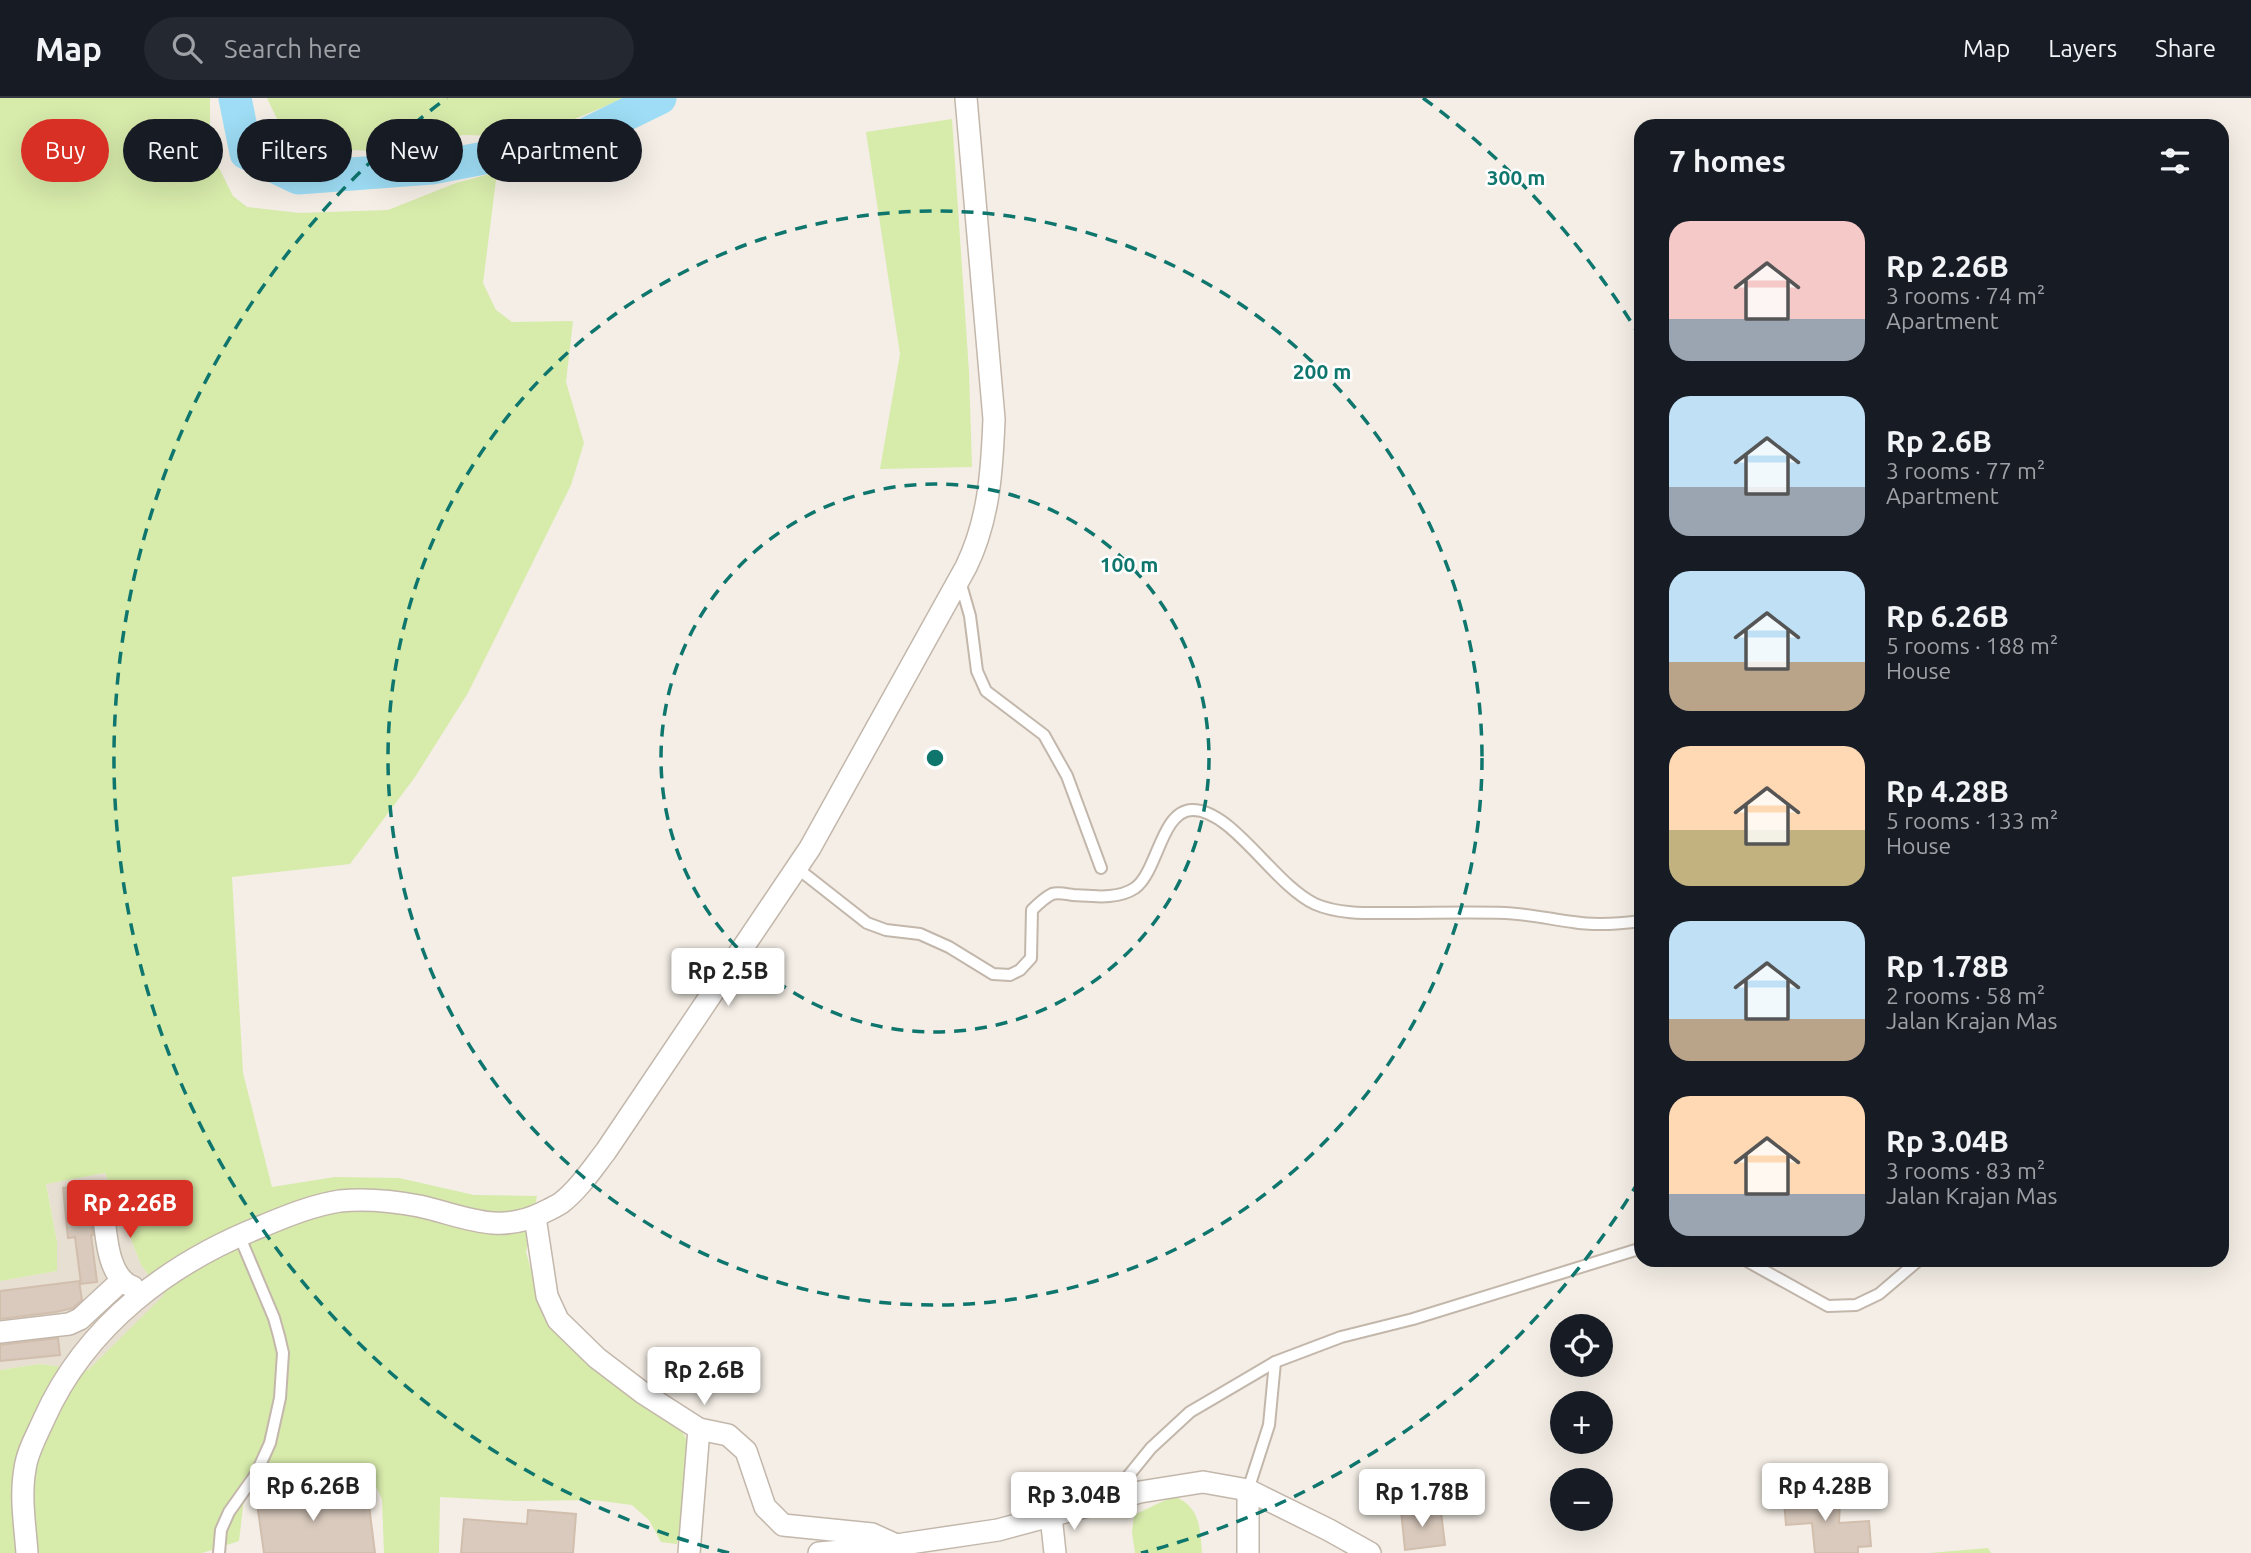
<!DOCTYPE html>
<html lang="en">
<head>
<meta charset="utf-8">
<style>
  body { margin:0; font-family:Ubuntu,sans-serif; background:#242831; color:#f1f3f6; height:100vh; display:flex; flex-direction:column; font-size:26px; white-space:nowrap }
  * { box-sizing:border-box; margin:0 }
  p { font-size:23px; color:#9ea1a6 }
  .icon { flex:none; width:38px; height:38px; fill:none; stroke:currentColor; stroke-width:2; stroke-linecap:round; stroke-linejoin:round }
  .map { position:relative; flex:1; overflow:hidden }
  .panel { position:absolute; left:1634px; top:21px; width:595px; height:1148px; display:flex; flex-direction:column; background:#171b24; border-radius:21px; box-shadow:0 7px 28px #0002 }
  .panel>* { flex:none }
  .hud { position:absolute; left:21px; top:21px; width:665px; height:63px; display:flex; gap:14px }
  .fabs { position:absolute; left:1550px; top:1216px; display:grid; gap:14px }
  .fabs a { display:grid; place-items:center; width:63px; height:63px; border-radius:50%; background:#171b24; box-shadow:0 7px 28px #0002; font-size:35px }
  .price { position:absolute; translate:-50% -60px; padding:0 16px; border-radius:7px; background:#fff; color:#222; font-size:23px; line-height:46px; filter:drop-shadow(0 2px 4px #0008) }
  .price::after { content:''; position:absolute; left:50%; top:42px; width:21px; height:16px; margin-left:-10px; background:inherit; clip-path:polygon(0 0,100% 0,50% 100%) }
  .price.selected { background:#d93025; color:#fff }
  ul { padding:0; list-style:none }
  li { display:flex; align-items:center; gap:21px; height:175px; padding:0 35px }
  li span { display:grid; place-items:center; flex:none; width:196px; height:140px; border-radius:21px; color:#555 }
  li>.icon { margin-inline-start:auto }
  span .icon { width:84px; height:84px; fill:#fffc; stroke-width:1 }
  li b { font-size:30px }
  h2 { display:flex; justify-content:space-between; align-items:center; height:84px; padding:0 35px; font-size:30px }
  .tag { padding:0 24px; border-radius:32px; background:#171b24; box-shadow:0 7px 28px #0002; font-size:24px; line-height:63px }
  .tag.selected { background:#d93025; color:#fff }
  header { display:flex; align-items:center; gap:42px; box-sizing:border-box; height:98px; padding:0 35px; background:#171b24; border-bottom:2px solid #363941 }
  header strong { font-size:33px }
  nav { display:flex; gap:38px; margin-inline-start:auto; font-size:24px }
  .search { width:490px; height:63px; background:#242831; display:flex; align-items:center; gap:18px; box-sizing:border-box; padding:0 24px; border-radius:38px; color:#9ea1a6; font-size:26px }
  .map>svg:first-child { display:block }
  .residential { fill:#e8dfd3 }
  .green { fill:#d7ebab }
  .lines { fill:none; stroke-linecap:round; stroke-linejoin:round }
  .river { stroke:#9eddf5; stroke-width:33 }
  .building { fill:#d9cabd; stroke:#d2bead; stroke-width:2 }
  .lane-casing { stroke:#c3b7ab; stroke-width:14 }
  .street-casing { stroke:#c3b7ab; stroke-width:24 }
  .lane { stroke:#fff; stroke-width:10 }
  .street { stroke:#fff; stroke-width:21 }
  .ring { fill:none; stroke:#0f766e; stroke-width:3.5; stroke-dasharray:12 9 }
  .centre { fill:#0f766e; stroke:#fff; stroke-width:3.5 }
  .ring-label { font-size:21px; text-anchor:middle; font-weight:bold; fill:#0f766e; stroke:#fff; stroke-width:5; stroke-linejoin:round; paint-order:stroke }
</style>
</head>
<body>
<header>
<strong>Map</strong>
<div class="search"><svg class="icon" aria-label="search" viewBox="0 0 24 24"><circle cx="10" cy="10" r="6"/><path d="M15 15l6 6"/></svg>Search here</div>
<nav><a>Map</a><a>Layers</a><a>Share</a></nav>
</header>
<div class="map">
<svg width="2251" height="1455" viewBox="0 0 2251 1455">
  <rect width="100%" height="100%" fill="#f4eee6"/>
  <!-- residential -->
  <path class="residential" d="M105,1075L141,1167L165,1197L88,1272L39,1266L0,1272V1183L57,1173V1144L46,1085Z"/>
  <!-- green -->
  <g class="green">
    <path d="M0,0H210V52L233,98L247,109L299,115L388,112L456,85L497,74L483,185L496,212L512,224L573,223L566,284L584,345L571,387L468,595L415,679L350,766L232,779L243,975L272,1089L335,1079L399,1080L474,1097L537,1098L526,1154L533,1179L554,1230L679,1328L688,1344L682,1424L677,1446L661,1444L649,1422L632,1407L594,1402L516,1403L440,1399L439,1455H384L382,1401L374,1385L344,1375L246,1383L239,1443L202,1455H0V1272L39,1266L88,1272L164,1197L141,1167L105,1075L46,1086L57,1144V1173L0,1183Z"/>
    <path d="M267,0H625L565,25L498,38L464,37L370,53L353,52L322,61L291,50Z"/>
    <path d="M952,21L969,274L972,369L880,371L900,256L866,34Z"/>
    <path d="M1174,1398C1200,1409 1200,1429 1202,1455H1135L1132,1434L1134,1417Z"/>
    <path d="M1988,1450L1991,1455H1929Z"/>
  </g>
  <g class="lines">
    <!-- river -->
    <path class="river" d="M235,0L246,55L298,80L432,70L572,43L660,0"/>
  </g>
  <!-- building -->
  <g class="building">
    <path d="M89,1087L93,1137H91L97,1184L81,1186L75,1139L68,1140L63,1090Z"/>
    <path d="M79,1183L82,1202L73,1210L56,1214L0,1221V1193Z"/>
    <path d="M58,1240L60,1257L0,1263V1247Z"/>
    <path d="M286,1387L288,1396L329,1391L330,1405L368,1400L375,1455H264L255,1391Z"/>
    <path d="M1805,1389L1806,1401L1840,1402L1839,1425L1869,1423L1871,1448L1858,1449V1455H1815L1812,1425L1786,1427L1783,1391Z"/>
    <path d="M1419,1410L1420,1417L1441,1414L1445,1447L1405,1452L1401,1412Z"/>
    <path d="M528,1412L576,1416L573,1455H461L464,1421L527,1426Z"/>
  </g>
  <g class="lines">
    <defs>
      <g id="lane">
        <path d="M960,483L970,518L977,573L986,593L1044,637L1067,678L1101,770"/>
        <path d="M797,770L867,825L886,832L920,836L949,849L993,876L1010,877L1020,872L1031,860L1032,812C1038,806 1044,800 1052,796C1058,794 1066,796 1073,797C1093,798 1117,802 1135,790C1158,773 1161,713 1192,712C1232,711 1274,787 1315,806C1340,817 1372,815 1399,815C1434,815 1470,814 1505,815C1528,816 1550,821 1573,824C1596,828 1619,826 1642,823"/>
        <path d="M1745,1162L1828,1208L1856,1207L1879,1196L1919,1162"/>
        <path d="M1248,1392L1269,1327L1275,1264"/>
        <path d="M1112,1398L1151,1350L1190,1314L1275,1264L1341,1239L1413,1221L1642,1150"/>
        <path d="M219,1455L221,1432L229,1414L256,1376L270,1345L280,1300L283,1255L279,1238L274,1220L239,1137"/>
      </g>
      <g id="street">
        <path d="M102,1102C106,1129 105,1179 133,1189"/>
        <path d="M535,1119L547,1198L558,1222L597,1260L643,1295L699,1331L728,1337L746,1353L765,1409L783,1427L872,1436L894,1446"/>
        <path d="M0,1234L69,1226L80,1221L121,1183"/>
        <path d="M1248,1392V1455"/>
        <path d="M1051,1418L1055,1455"/>
        <path d="M27,1455C25,1427 20,1398 25,1371C27,1354 37,1337 44,1321C86,1227 170,1164 265,1127C289,1117 314,1107 340,1103C367,1100 393,1103 419,1108C464,1118 497,1137 542,1115C548,1112 555,1109 561,1105C579,1091 592,1071 606,1053L810,750L966,469C989,422 992,373 994,321L966,0"/>
        <path d="M689,1455L699,1331"/>
        <path d="M819,1455L876,1450L998,1432L1140,1394L1203,1384L1248,1392L1329,1432L1370,1455"/>
      </g>
    </defs>
    <!-- lane casing -->
    <use href="#lane" class="lane-casing"/>
    <!-- street casing -->
    <use href="#street" class="street-casing"/>
    <!-- lane -->
    <use href="#lane" class="lane"/>
    <!-- street -->
    <use href="#street" class="street"/>
  </g>
  <!-- distance rings -->
  <g class="ring">
    <circle cx="935" cy="660" r="274"/>
    <circle cx="935" cy="660" r="547"/>
    <path d="M1639 1083A821 821 0 0 1 1141 1455M729 1455A821 821 0 0 1 447 0M1423 0A821 821 0 0 1 1639 237"/>
  </g>
  <circle cx="935" cy="660" r="10" class="centre"/>
  <g class="ring-label">
    <text x="1516" y="87">300 m</text>
    <text x="1322" y="281">200 m</text>
    <text x="1129" y="474">100 m</text>
  </g>
</svg>
<div class="fabs">
<a><svg class="icon" aria-label="locate" viewBox="0 0 24 24"><circle cx="12" cy="12" r="6"/><path d="M12 2v4M12 18v4M2 12h4M18 12h4"/></svg></a>
<a>+</a>
<a>−</a>
</div>
<b class="price" style="left:728px;top:910px">Rp 2.5B</b>
<b class="price selected" style="left:130px;top:1142px">Rp 2.26B</b>
<b class="price" style="left:704px;top:1309px">Rp 2.6B</b>
<b class="price" style="left:313px;top:1425px">Rp 6.26B</b>
<b class="price" style="left:1825px;top:1425px">Rp 4.28B</b>
<b class="price" style="left:1422px;top:1431px">Rp 1.78B</b>
<b class="price" style="left:1074px;top:1434px">Rp 3.04B</b>
<div class="hud">
<a class="tag selected">Buy</a>
<a class="tag">Rent</a>
<a class="tag">Filters</a>
<a class="tag">New</a>
<a class="tag">Apartment</a>
</div>
<section class="panel">
<h2>7 homes<svg class="icon" aria-label="filters" viewBox="0 0 24 24"><path d="M4 7h16M4 17h16"/><circle cx="9" cy="7" r="2"/><circle cx="15" cy="17" r="2"/></svg></h2>
<ul>
<li><span style="background:linear-gradient(#f6c9c9 70%,#9aa5b1 0)"><svg class="icon" aria-label="home" viewBox="0 0 24 24"><path d="M3 11l9-7 9 7M6 9v11h12V9"/></svg></span><div><b>Rp 2.26B</b><p>3 rooms · 74 m²</p><p>Apartment</p></div></li>
<li><span style="background:linear-gradient(#bfe0f5 65%,#9aa5b1 0)"><svg class="icon" aria-label="home" viewBox="0 0 24 24"><path d="M3 11l9-7 9 7M6 9v11h12V9"/></svg></span><div><b>Rp 2.6B</b><p>3 rooms · 77 m²</p><p>Apartment</p></div></li>
<li><span style="background:linear-gradient(#bfe0f5 65%,#b9a48a 0)"><svg class="icon" aria-label="home" viewBox="0 0 24 24"><path d="M3 11l9-7 9 7M6 9v11h12V9"/></svg></span><div><b>Rp 6.26B</b><p>5 rooms · 188 m²</p><p>House</p></div></li>
<li><span style="background:linear-gradient(#ffd9b3 60%,#c2b280 0)"><svg class="icon" aria-label="home" viewBox="0 0 24 24"><path d="M3 11l9-7 9 7M6 9v11h12V9"/></svg></span><div><b>Rp 4.28B</b><p>5 rooms · 133 m²</p><p>House</p></div></li>
<li><span style="background:linear-gradient(#bfe0f5 70%,#b9a48a 0)"><svg class="icon" aria-label="home" viewBox="0 0 24 24"><path d="M3 11l9-7 9 7M6 9v11h12V9"/></svg></span><div><b>Rp 1.78B</b><p>2 rooms · 58 m²</p><p>Jalan Krajan Mas</p></div></li>
<li><span style="background:linear-gradient(#ffd9b3 70%,#9aa5b1 0)"><svg class="icon" aria-label="home" viewBox="0 0 24 24"><path d="M3 11l9-7 9 7M6 9v11h12V9"/></svg></span><div><b>Rp 3.04B</b><p>3 rooms · 83 m²</p><p>Jalan Krajan Mas</p></div></li>
</ul>
</section>
</div>
</body>
</html>
